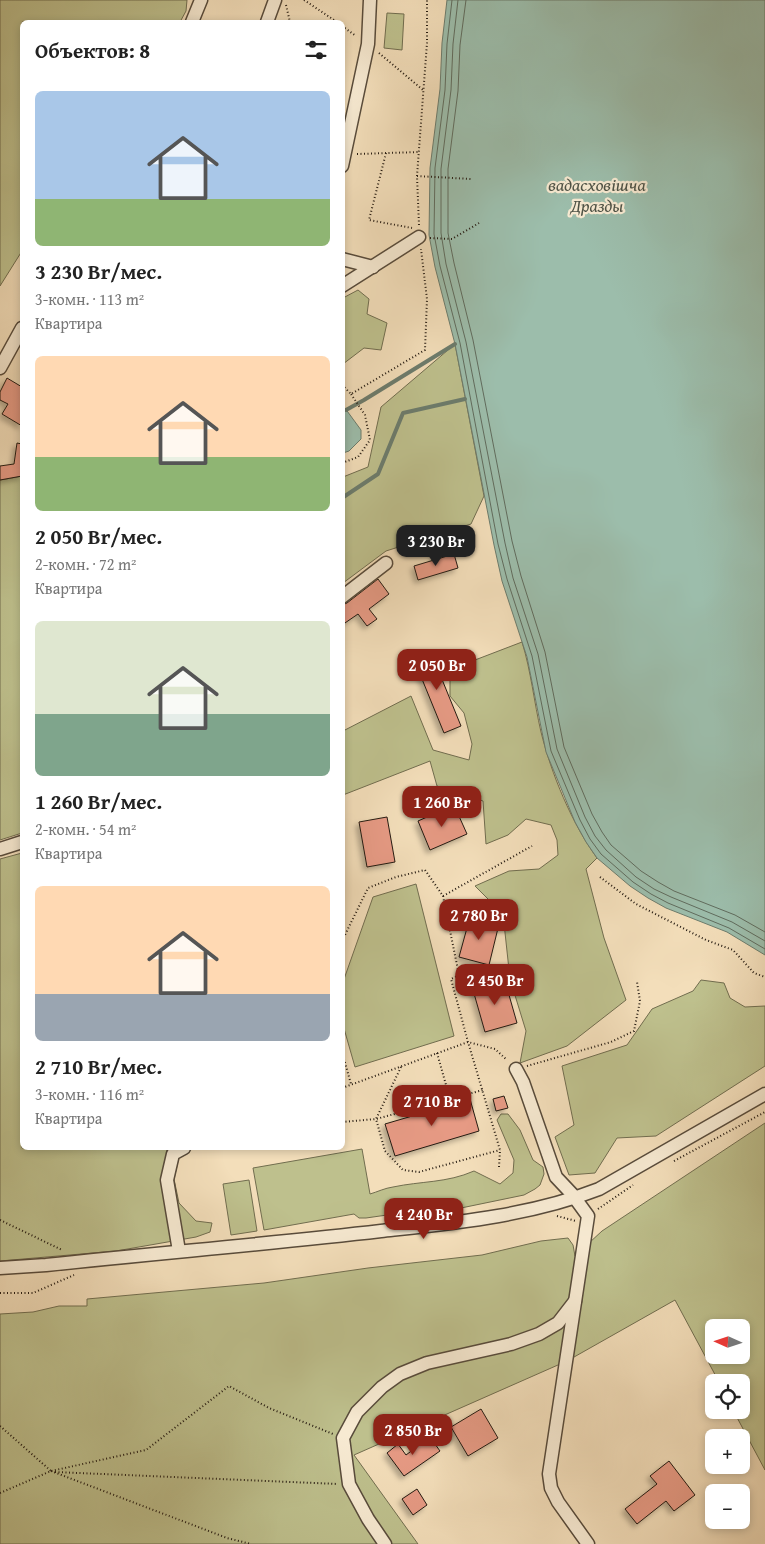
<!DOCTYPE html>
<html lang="ru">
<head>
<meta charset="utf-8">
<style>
  body { margin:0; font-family:"Gentium Book Plus",serif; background:#f2f2f2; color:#222; height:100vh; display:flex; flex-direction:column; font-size:19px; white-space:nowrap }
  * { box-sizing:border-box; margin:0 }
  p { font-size:16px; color:#767676 }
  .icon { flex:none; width:28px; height:28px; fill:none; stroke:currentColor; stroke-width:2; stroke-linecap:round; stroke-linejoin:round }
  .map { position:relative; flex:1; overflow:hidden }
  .side { position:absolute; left:20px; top:20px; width:325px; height:1130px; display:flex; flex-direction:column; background:#fff; border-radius:8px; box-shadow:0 2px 8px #0003 }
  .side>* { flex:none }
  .needle { width:32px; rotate:273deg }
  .tools { position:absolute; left:705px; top:1319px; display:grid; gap:10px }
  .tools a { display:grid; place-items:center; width:45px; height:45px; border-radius:8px; background:#fff; box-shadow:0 2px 8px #0003; font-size:25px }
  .price { position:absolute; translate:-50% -42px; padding:0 11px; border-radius:10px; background:#8f2418; color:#fff; font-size:16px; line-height:32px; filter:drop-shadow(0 1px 2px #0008) }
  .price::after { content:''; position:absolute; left:50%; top:30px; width:15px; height:11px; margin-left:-8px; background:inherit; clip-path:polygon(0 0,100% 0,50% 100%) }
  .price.selected { background:#222; color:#fff }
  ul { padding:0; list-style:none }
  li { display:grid; align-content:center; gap:10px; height:265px; padding:0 15px }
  li span { display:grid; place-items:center; height:155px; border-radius:8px; color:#555 }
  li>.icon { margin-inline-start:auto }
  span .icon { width:90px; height:90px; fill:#fffc; stroke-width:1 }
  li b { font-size:21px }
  h2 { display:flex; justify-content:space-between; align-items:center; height:60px; padding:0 15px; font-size:21px }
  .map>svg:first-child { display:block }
  .green { fill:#bec08d; stroke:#716d4f; fill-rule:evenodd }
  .water { fill:#9cbdab; stroke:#6c7c6d }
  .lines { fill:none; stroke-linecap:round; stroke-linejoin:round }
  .shore { stroke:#606c5e; stroke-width:1 }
  .stream { stroke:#6c7c6d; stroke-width:4 }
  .building { fill:#e69a84; stroke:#241a11; filter:url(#shadow) }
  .minor-casing { stroke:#584b3b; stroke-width:15 }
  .path { stroke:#241a11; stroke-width:2; stroke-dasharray:1 2.5; stroke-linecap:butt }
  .minor { stroke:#f7ead2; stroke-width:12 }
  .labels { text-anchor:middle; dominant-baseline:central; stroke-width:4.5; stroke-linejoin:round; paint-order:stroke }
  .water-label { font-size:18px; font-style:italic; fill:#4e5347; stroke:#f7ead2 }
</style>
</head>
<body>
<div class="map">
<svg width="765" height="1544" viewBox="0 0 765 1544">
  <defs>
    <filter id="shadow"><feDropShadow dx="-3.5" dy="3.5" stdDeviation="2.5" flood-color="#0004"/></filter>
  </defs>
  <rect width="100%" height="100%" fill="#f3deba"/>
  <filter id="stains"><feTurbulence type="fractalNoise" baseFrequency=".004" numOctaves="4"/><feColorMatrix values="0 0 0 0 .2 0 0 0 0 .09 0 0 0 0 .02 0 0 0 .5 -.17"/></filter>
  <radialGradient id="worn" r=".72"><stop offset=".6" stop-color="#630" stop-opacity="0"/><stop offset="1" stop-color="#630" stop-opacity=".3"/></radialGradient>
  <!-- green -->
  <g class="green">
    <path d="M0,0H187L186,11L180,22H22V251L0,286Z"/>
    <path d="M387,13L404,14L402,50L384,48Z"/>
    <path d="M358,290L369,299L367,314L387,323L381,350L364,348L343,364V298Z"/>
    <path d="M455,344L484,496L471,524L386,551L343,583V477L368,467L381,407Z"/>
    <path d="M22,476V833L0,840V480Z"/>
    <path d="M522,642C531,671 534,702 541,732C551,773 572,824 597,858L586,869L604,938L626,1000L567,1046L520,1063L526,1031L510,979L503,914L475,886L509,871L539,869L558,855L557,840L551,825L526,819L508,835L486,844L483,801L437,786L430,761L343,795V731L411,696L433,750L469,760L472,744L464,713L450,696V679L475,660Z"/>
    <path d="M22,853V1148H181L174,1179L179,1203L196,1221L212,1223L210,1232L196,1237L116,1251L0,1261V859Z"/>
    <path d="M416,884L454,1036L355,1067L343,1025V982L373,897Z"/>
    <path d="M701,980L724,983L730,998L745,1007L765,1006V1066L656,1136L617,1138L595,1173L569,1175L555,1137L574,1125L562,1066L627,1045L652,1009L693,991Z"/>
    <path d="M501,1114H508L520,1130L533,1160L543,1167L544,1174L540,1185L535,1189L524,1195L432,1214H394L366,1218H359L354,1214L264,1230L253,1168L362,1149L370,1194C377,1192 385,1188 393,1187C421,1181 447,1183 474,1171L500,1184L513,1173L514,1160L497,1120Z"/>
    <path d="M765,1123V1470L733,1410H741V1382H719L675,1300L567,1361L354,1455L418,1544H0V1314L33,1312L59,1306H87V1299L264,1283L368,1268L482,1255L541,1241L568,1238L573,1245L575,1256L602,1231ZM714,1328H741V1355H714Z"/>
    <path d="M249,1180L257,1231L231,1235L223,1184Z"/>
  </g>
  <!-- water -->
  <g class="water">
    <path d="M447,0H765V955L727,932L666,908L648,898L630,886L597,858L586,842L575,822L546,752L527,657L502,581L494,545L455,344L435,267L429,235L430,168L440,89L442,43Z"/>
    <path d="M342,404L361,430V439L349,451L343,453Z"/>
  </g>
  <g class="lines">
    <!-- shore -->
    <g class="shore">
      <path d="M452,0L447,44L445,90L435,168L434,234L440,266L460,343L498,544L507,579L532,656L551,751L580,820L590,839L601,854L633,882L651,894L668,903L729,928L765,949"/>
      <path d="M458,0L453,44L451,90L441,169V233L446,264L466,342L505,543L513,578L538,654L557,749L585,817L595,836L606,850L636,877L654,889L671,897L732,922L765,941"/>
      <path d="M466,0L460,45L458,91L448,169V233L454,263L473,340L512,541L521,576L545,652L564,747L592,814L602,832L611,845L641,871L658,882L674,891L735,915L765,932"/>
    </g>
    <!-- stream -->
    <g class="stream">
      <path d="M346,410L364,400L455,344"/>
      <path d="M342,498L378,474L403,413L465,399"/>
    </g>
  </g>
  <!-- building -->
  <g class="building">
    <path d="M7,378L22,387V426L2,414L8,404L0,400V392Z"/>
    <path d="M17,443L22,444V476L0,480V466L14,464Z"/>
    <path d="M454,554L458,568L418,580L414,566Z"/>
    <path d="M378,579L389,594L369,609L377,619L367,626L358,614L342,625V605L347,603Z"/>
    <path d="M430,650L461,726L444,733L413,657Z"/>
    <path d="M454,805L467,834L430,850L418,821Z"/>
    <path d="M387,817L395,862L367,867L359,822Z"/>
    <path d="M470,917L499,924L489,965L459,957Z"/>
    <path d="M505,981L517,1023L485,1032L473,990Z"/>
    <path d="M504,1096L508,1108L496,1111L493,1099Z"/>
    <path d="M470,1099L479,1131L395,1156L385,1124Z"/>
    <path d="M481,1409L498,1438L468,1456L451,1427Z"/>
    <path d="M430,1437L440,1451L404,1476L387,1453L398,1444L406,1455Z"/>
    <path d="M669,1461L695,1495L674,1511L666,1501L637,1524L625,1509L657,1484L650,1476Z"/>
    <path d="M417,1489L427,1505L413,1515L402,1499Z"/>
  </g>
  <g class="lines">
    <defs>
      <g id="minor">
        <path d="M192,22L201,0"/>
        <path d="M267,22L275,0"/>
        <path d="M342,166L368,44L370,0"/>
        <path d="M342,259L373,267"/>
        <path d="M342,286L419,237"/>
        <path d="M0,368L22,328"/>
        <path d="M342,597L386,563"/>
        <path d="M0,849L22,842"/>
        <path d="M516,1069L523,1082L556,1177L572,1194L588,1216L549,1474L551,1488L558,1502L588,1544"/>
        <path d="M179,1251L167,1180L173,1154L184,1148"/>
        <path d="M0,1268L46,1265C157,1253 269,1244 381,1231C454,1223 530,1216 599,1189L765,1094"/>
        <path d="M385,1544L368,1519L349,1484L343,1438L357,1412L382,1387L400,1374L427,1363L511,1344L539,1334L558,1323L575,1301"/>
      </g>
    </defs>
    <!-- minor casing -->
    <use href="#minor" class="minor-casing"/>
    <!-- path -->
    <g class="path">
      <path d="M304,0L337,22"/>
      <path d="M286,5L290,22"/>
      <path d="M342,26L356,36"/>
      <path d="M379,53L423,90"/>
      <path d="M386,153L369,220L412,228"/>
      <path d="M357,154L419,152"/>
      <path d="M417,176L471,179"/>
      <path d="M419,225L417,176L427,43V0"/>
      <path d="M430,238L452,239L479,223"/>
      <path d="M342,385L351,394L425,350L427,299L421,249"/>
      <path d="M342,463L358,457L370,440L365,415L351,394"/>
      <path d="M600,877L636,904L706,940L733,950L754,973L765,977"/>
      <path d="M443,896L532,846"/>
      <path d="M342,941L368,888L396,877L425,870L443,896L459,975L451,979L468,1042L500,1150L499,1167"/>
      <path d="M342,1052L351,1084"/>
      <path d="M437,1053L450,1099"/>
      <path d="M527,1066L611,1042L634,1031L640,1001L637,982"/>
      <path d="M401,1067L376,1119L385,1151L403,1170L419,1172L500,1150"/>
      <path d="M342,1088L468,1042L495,1049L507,1060"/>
      <path d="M342,1122L376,1119L483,1090"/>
      <path d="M674,1161L765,1112"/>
      <path d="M598,1209L633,1185"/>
      <path d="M557,1216L576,1221"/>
      <path d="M0,1220L62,1250"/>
      <path d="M0,1293H33L74,1275"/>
      <path d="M0,1426L51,1471"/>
      <path d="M51,1471L227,1538L251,1544"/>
      <path d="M55,1472L338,1484"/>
      <path d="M0,1493L51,1471L146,1450L229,1386L269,1408L333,1434"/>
    </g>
    <!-- minor -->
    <use href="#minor" class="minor"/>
  </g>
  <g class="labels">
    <!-- water labels -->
    <g class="water-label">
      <text x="597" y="184">вадасховішча<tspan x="597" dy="21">Дразды</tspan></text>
    </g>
  </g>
  <rect width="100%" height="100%" filter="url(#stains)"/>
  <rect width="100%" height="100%" fill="url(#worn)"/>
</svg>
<div class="tools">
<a><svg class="needle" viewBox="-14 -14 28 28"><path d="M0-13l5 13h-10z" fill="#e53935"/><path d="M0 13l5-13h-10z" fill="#767676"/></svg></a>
<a><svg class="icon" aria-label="locate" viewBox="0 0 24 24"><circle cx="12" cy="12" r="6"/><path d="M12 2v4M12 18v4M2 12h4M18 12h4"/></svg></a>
<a>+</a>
<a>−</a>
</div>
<b class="price selected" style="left:436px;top:567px">3 230 Br</b>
<b class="price" style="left:437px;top:691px">2 050 Br</b>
<b class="price" style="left:442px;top:828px">1 260 Br</b>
<b class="price" style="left:479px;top:941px">2 780 Br</b>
<b class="price" style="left:495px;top:1006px">2 450 Br</b>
<b class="price" style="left:432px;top:1127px">2 710 Br</b>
<b class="price" style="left:424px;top:1240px">4 240 Br</b>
<b class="price" style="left:413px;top:1456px">2 850 Br</b>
<section class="side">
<h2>Объектов: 8<svg class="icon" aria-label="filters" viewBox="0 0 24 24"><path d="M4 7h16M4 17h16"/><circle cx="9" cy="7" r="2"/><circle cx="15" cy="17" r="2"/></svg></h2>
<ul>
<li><span style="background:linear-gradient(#a9c7e8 70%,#8fb573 0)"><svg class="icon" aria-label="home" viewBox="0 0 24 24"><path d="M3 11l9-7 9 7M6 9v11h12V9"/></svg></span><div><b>3 230 Br/мес.</b><p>3-комн. · 113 m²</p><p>Квартира</p></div></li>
<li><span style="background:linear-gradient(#ffd9b3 65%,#8fb573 0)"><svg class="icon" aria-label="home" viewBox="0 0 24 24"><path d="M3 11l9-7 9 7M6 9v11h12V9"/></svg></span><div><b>2 050 Br/мес.</b><p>2-комн. · 72 m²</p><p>Квартира</p></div></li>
<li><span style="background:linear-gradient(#dfe7d0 60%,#7fa58c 0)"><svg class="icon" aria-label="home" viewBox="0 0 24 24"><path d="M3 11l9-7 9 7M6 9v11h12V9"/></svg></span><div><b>1 260 Br/мес.</b><p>2-комн. · 54 m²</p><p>Квартира</p></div></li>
<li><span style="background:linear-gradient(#ffd9b3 70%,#9aa5b1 0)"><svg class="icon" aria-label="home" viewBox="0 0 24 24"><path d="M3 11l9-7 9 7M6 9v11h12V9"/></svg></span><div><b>2 710 Br/мес.</b><p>3-комн. · 116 m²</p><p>Квартира</p></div></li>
</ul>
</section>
</div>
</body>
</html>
